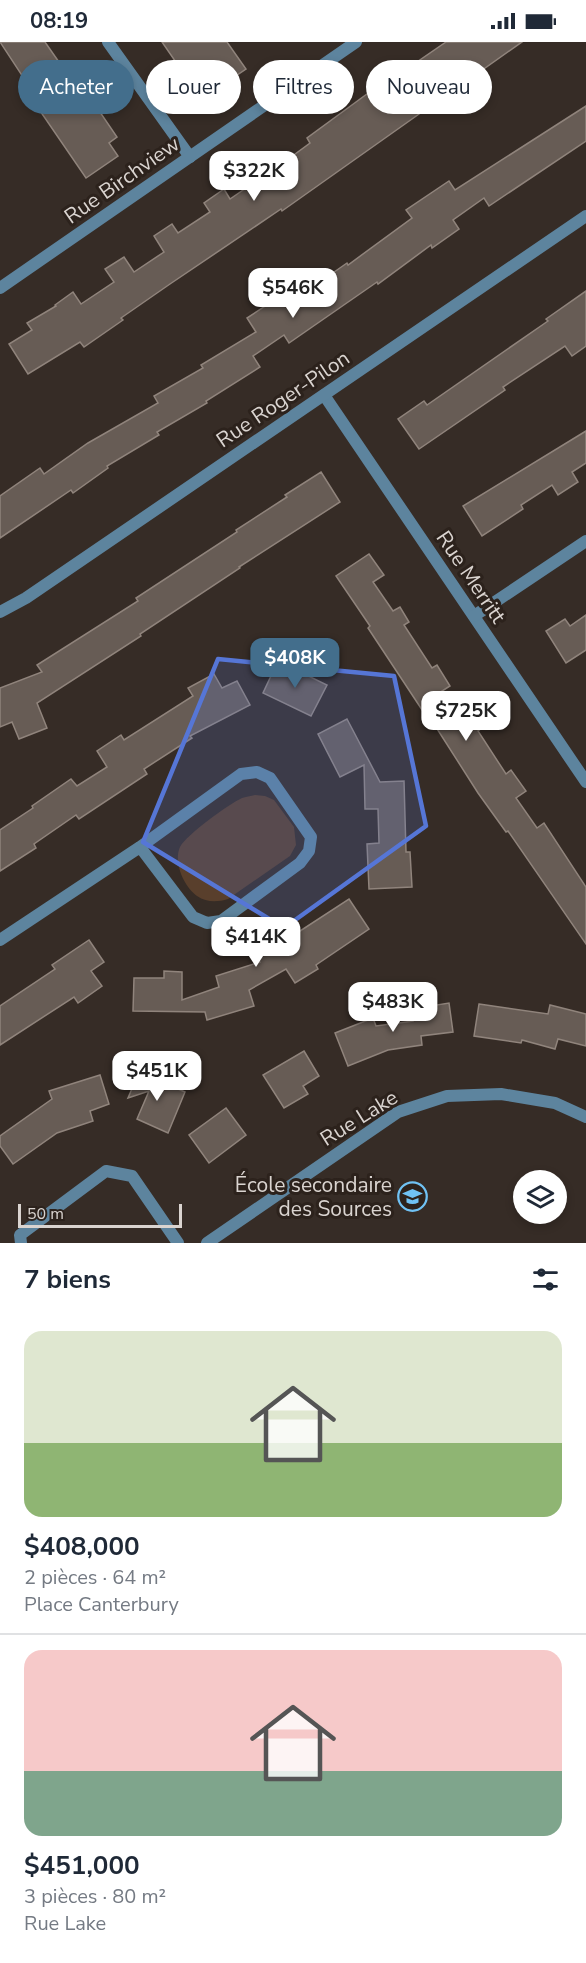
<!DOCTYPE html>
<html lang="fr">
<head>
<meta charset="utf-8">
<style>
  body { margin:0; font-family:"Nunito Sans",sans-serif; background:#f2f2f3; color:#1f2937; height:100vh; display:flex; flex-direction:column; font-size:22px; white-space:nowrap }
  * { box-sizing:border-box; margin:0 }
  p { font-size:20px; color:#747a83 }
  .icon { flex:none; width:33px; height:33px; fill:none; stroke:currentColor; stroke-width:2; stroke-linecap:round; stroke-linejoin:round }
  .map { position:relative; height:1201px; overflow:hidden }
  .side { display:flex; flex-direction:column; background:#fff; flex:1 }
  .side>* { flex:none }
  .guide { position:absolute; left:18px; top:18px; width:550px; height:54px; display:flex; gap:12px }
  .tools { position:absolute; left:513px; top:1128px; display:grid; gap:12px }
  .tools a { display:grid; place-items:center; width:54px; height:54px; border-radius:50%; background:#fff; box-shadow:0 3px 9px #0003; font-size:30px }
  .scale { position:absolute; left:18px; bottom:15px; width:164px; box-sizing:border-box; padding-left:6px; border:3px solid #dad4d0; border-top:0; font-size:16px; line-height:21px; white-space:nowrap; color:#dad4d0; -webkit-text-stroke:4px #2c221c; paint-order:stroke }
  .price { position:absolute; translate:-50% -51px; padding:0 14px; border-radius:12px; background:#fff; color:#222; font-size:20px; line-height:39px; filter:drop-shadow(0 2px 3px #0008) }
  .price::after { content:''; position:absolute; left:50%; top:36px; width:18px; height:14px; margin-left:-9px; background:inherit; clip-path:polygon(0 0,100% 0,50% 100%) }
  .price.current { background:#436e8c; color:#fff }
  ul { padding:0; list-style:none }
  li { display:grid; align-content:center; gap:12px; height:318px; padding:0 24px }
  li+li { border-top:2px solid #e0e1e3 }
  li span { display:grid; place-items:center; height:186px; border-radius:18px; color:#555 }
  li>.icon { margin-inline-start:auto }
  span .icon { width:108px; height:108px; fill:#fffc; stroke-width:1 }
  li b { font-size:26px }
  h2 { display:flex; justify-content:space-between; align-items:center; height:72px; padding:0 24px; font-size:26px }
  .tag { padding:0 21px; border-radius:27px; background:#fff; box-shadow:0 3px 9px #0003; font-size:21px; line-height:54px }
  .tag.current { background:#436e8c; color:#fff }
  .status { display:flex; justify-content:space-between; align-items:center; height:42px; padding:0 30px; background:#fff; direction:ltr }
  .status svg { height:16px; fill:currentColor }
  .map>svg:first-child { display:block }
  .green { fill:#593f2c }
  .building { fill:#675c55; stroke:#90847c; stroke-width:1.5 }
  .lines { fill:none; stroke-linecap:round; stroke-linejoin:round }
  .minor { stroke:#5d849e; stroke-width:12 }
  .tertiary { stroke:#5d849e; stroke-width:12 }
  .marked { fill:#5676d6; fill-opacity:0.2; stroke:#5676d6; stroke-width:4.5; stroke-linejoin:round }
  .labels { text-anchor:middle; dominant-baseline:central; stroke-width:6; stroke-linejoin:round; paint-order:stroke }
  .street-label { font-size:21px; fill:#dad4d0; stroke:#2c221c }
  .poi-label { font-size:21px; fill:#dad4d0; stroke:#2c221c; text-anchor:end }
</style>
</head>
<body>
<div class="status"><b>08:19</b><svg viewBox="0 0 49 12"><path d="M0 12V9h3v3zM5 12V6h3v6zM10 12V3h3v9zM15 12V0h3v12zM26 1h20v11H26zM47 4h2v5h-2z"/></svg></div>
<div class="map">
<svg width="586" height="1201" viewBox="0 0 586 1201">
  <rect width="100%" height="100%" fill="#362c26"/>
  <!-- green -->
  <path class="green" d="M255,753L265,754L274,758L294,785L296,803L290,814L228,857C218,860 207,861 197,854C184,845 173,820 180,805C186,793 229,762 242,756C245,755 251,754 255,753Z"/>
  <!-- building -->
  <g class="building">
    <path d="M0,0H45L61,23L66,20L117,95L109,101L118,114L86,136L25,47L29,44Z"/>
    <path d="M162,0H227L246,27L212,50L204,38L193,45Z"/>
    <path d="M446,0H522L478,31L473,25L444,45L452,56L432,70L429,65L282,169L281,167L170,242L121,276L123,278L84,305L80,300L28,332L9,302L32,288L27,281L56,264L55,263L73,250L81,262L114,240L105,227L124,215L134,230L164,210L154,194L172,182L178,191L210,170L204,161L224,147L230,157L259,137L253,129L270,117L276,126L310,101L307,96L371,49L379,61L411,39L404,29Z"/>
    <path d="M586,64V99L489,164L484,156L453,178L459,187L432,206L431,203L378,242L377,240L289,301L284,293L253,314L260,325L206,359L207,361L157,390L159,393L107,424L108,426L73,451L71,448L0,496V454L40,426L44,432L88,401L158,361L154,354L203,326L201,323L256,290L247,276L288,249L294,258L347,221L348,223L412,176L406,168L449,139L455,148Z"/>
    <path d="M586,249V304L572,314L565,304L503,345L505,348L419,407L398,377L424,359L427,363L548,279L546,277Z"/>
    <path d="M586,389V421L572,430L578,440L558,453L552,443L521,463L523,467L482,494L463,464Z"/>
    <path d="M321,430L340,460L239,525L240,526L140,592L141,594L37,661L47,686L19,697L12,680L0,685V646L42,630L37,623L138,559L136,556L237,490L236,488L287,455L285,453Z"/>
    <path d="M369,512L384,533L373,540L393,569L400,565L409,580L404,583L432,626L437,623L450,644L442,649L462,679L473,672L482,686L478,689L506,732L511,728L526,749L516,756L537,786L544,781L586,845V902L508,789L506,790L478,751L434,682L432,683L368,586L370,584L336,534Z"/>
    <path d="M586,573V608L566,621L546,589L565,577L570,584Z"/>
    <path d="M278,619L327,643L311,674L263,651Z"/>
    <path d="M214,632L222,646L237,639L250,663L190,694L192,696L144,727L147,732L79,777L76,773L34,802L36,806L0,829V788L33,766L32,764L71,737L77,744L107,725L97,709L121,693L124,698L193,654L188,646Z"/>
    <path d="M347,677L380,740L404,739L406,810H410L412,845L369,847L367,802L379,801L378,767H365L364,723L340,735L318,692Z"/>
    <path d="M349,857L369,887L316,923L318,927L295,941L286,927L249,948L254,964L207,978L205,970L133,969L134,936H164V929L182,930V958L219,945L216,934L260,920L255,912L296,888L297,891Z"/>
    <path d="M89,898L104,920L91,929L102,944L78,961L74,955L0,1003V964L55,927L52,923Z"/>
    <path d="M449,961L453,990L421,994L422,1003L388,1008L348,1024L335,991L373,976L376,984L413,979L411,967Z"/>
    <path d="M479,962L548,972L550,963L586,972V1004L558,997L555,1007L522,998L521,1001L474,994Z"/>
    <path d="M304,1009L319,1034L303,1044L308,1052L284,1066L263,1033Z"/>
    <path d="M139,1030L185,1050L168,1091L137,1077L149,1049L128,1056Z"/>
    <path d="M100,1033L109,1062L90,1069L93,1079L57,1091L13,1122L0,1104V1094L52,1057L49,1049Z"/>
    <path d="M226,1066L246,1093L209,1121L189,1093Z"/>
  </g>
  <g class="lines">
    <!-- minor -->
    <g class="minor">
      <path d="M108,0L190,115"/>
      <path d="M0,246L356,0"/>
      <path d="M324,353L586,740"/>
      <path d="M474,574L586,499"/>
      <path d="M0,898L140,805L241,732L257,730L270,736L311,795L309,809L300,821L221,879L207,881L193,875L140,805"/>
      <path d="M21,1201L20,1193L106,1129L132,1134L178,1201"/>
    </g>
    <!-- tertiary -->
    <g class="tertiary">
      <path d="M0,570L26,556L586,174"/>
      <path d="M207,1201L398,1070L447,1054L501,1052L555,1061L586,1075"/>
    </g>
  </g>
  <!-- marked area -->
  <path class="marked" d="M218,617L394,634L426,784L284,886L143,800Z"/>
  <!-- icons -->
  <defs>
    <symbol id="school-ring" viewBox="-11 -11 22 22"><circle r="9.5" fill="#2c221c" stroke="#70c2f4" stroke-width="1.5"/><path d="M0-5L7-2L0 1L-7-2ZM-4 1L0 2.5L4 1V4Q0 6-4 4Z" fill="#70c2f4"/></symbol>
  </defs>
  <g fill-rule="evenodd">
    <use href="#school-ring" x="396" y="1138" width="33" height="33"/>
  </g>
  <g class="labels">
    <!-- street labels -->
    <g class="street-label">
      <text transform="translate(122 138) rotate(-35)">Rue Birchview</text>
      <text transform="translate(283 357) rotate(-34)">Rue Roger-Pilon</text>
      <text transform="translate(471 535) rotate(56)">Rue Merritt</text>
      <text transform="translate(359 1076) rotate(-32)">Rue Lake</text>
    </g>
    <!-- poi labels -->
    <g class="poi-label">
      <text x="392" y="1143">École secondaire<tspan x="392" dy="24">des Sources</tspan></text>
    </g>
  </g>
</svg>
<div class="tools">
<a><svg class="icon" aria-label="layers" viewBox="0 0 24 24"><path d="M12 4l9 5-9 5-9-5zM3 14l9 5 9-5"/></svg></a>
</div>
<div class="scale">50 m</div>
<b class="price" style="left:254px;top:160px">$322K</b>
<b class="price" style="left:293px;top:277px">$546K</b>
<b class="price current" style="left:295px;top:647px">$408K</b>
<b class="price" style="left:466px;top:700px">$725K</b>
<b class="price" style="left:256px;top:926px">$414K</b>
<b class="price" style="left:393px;top:991px">$483K</b>
<b class="price" style="left:157px;top:1060px">$451K</b>
<div class="guide">
<a class="tag current">Acheter</a>
<a class="tag">Louer</a>
<a class="tag">Filtres</a>
<a class="tag">Nouveau</a>
</div>
</div>
<section class="side">
<h2>7 biens<svg class="icon" aria-label="filters" viewBox="0 0 24 24"><path d="M4 7h16M4 17h16"/><circle cx="9" cy="7" r="2"/><circle cx="15" cy="17" r="2"/></svg></h2>
<ul>
<li><span style="background:linear-gradient(#dfe7d0 60%,#8fb573 0)"><svg class="icon" aria-label="home" viewBox="0 0 24 24"><path d="M3 11l9-7 9 7M6 9v11h12V9"/></svg></span><div><b>$408,000</b><p>2 pièces · 64 m²</p><p>Place Canterbury</p></div></li>
<li><span style="background:linear-gradient(#f6c9c9 65%,#7fa58c 0)"><svg class="icon" aria-label="home" viewBox="0 0 24 24"><path d="M3 11l9-7 9 7M6 9v11h12V9"/></svg></span><div><b>$451,000</b><p>3 pièces · 80 m²</p><p>Rue Lake</p></div></li>
</ul>
</section>
</body>
</html>
